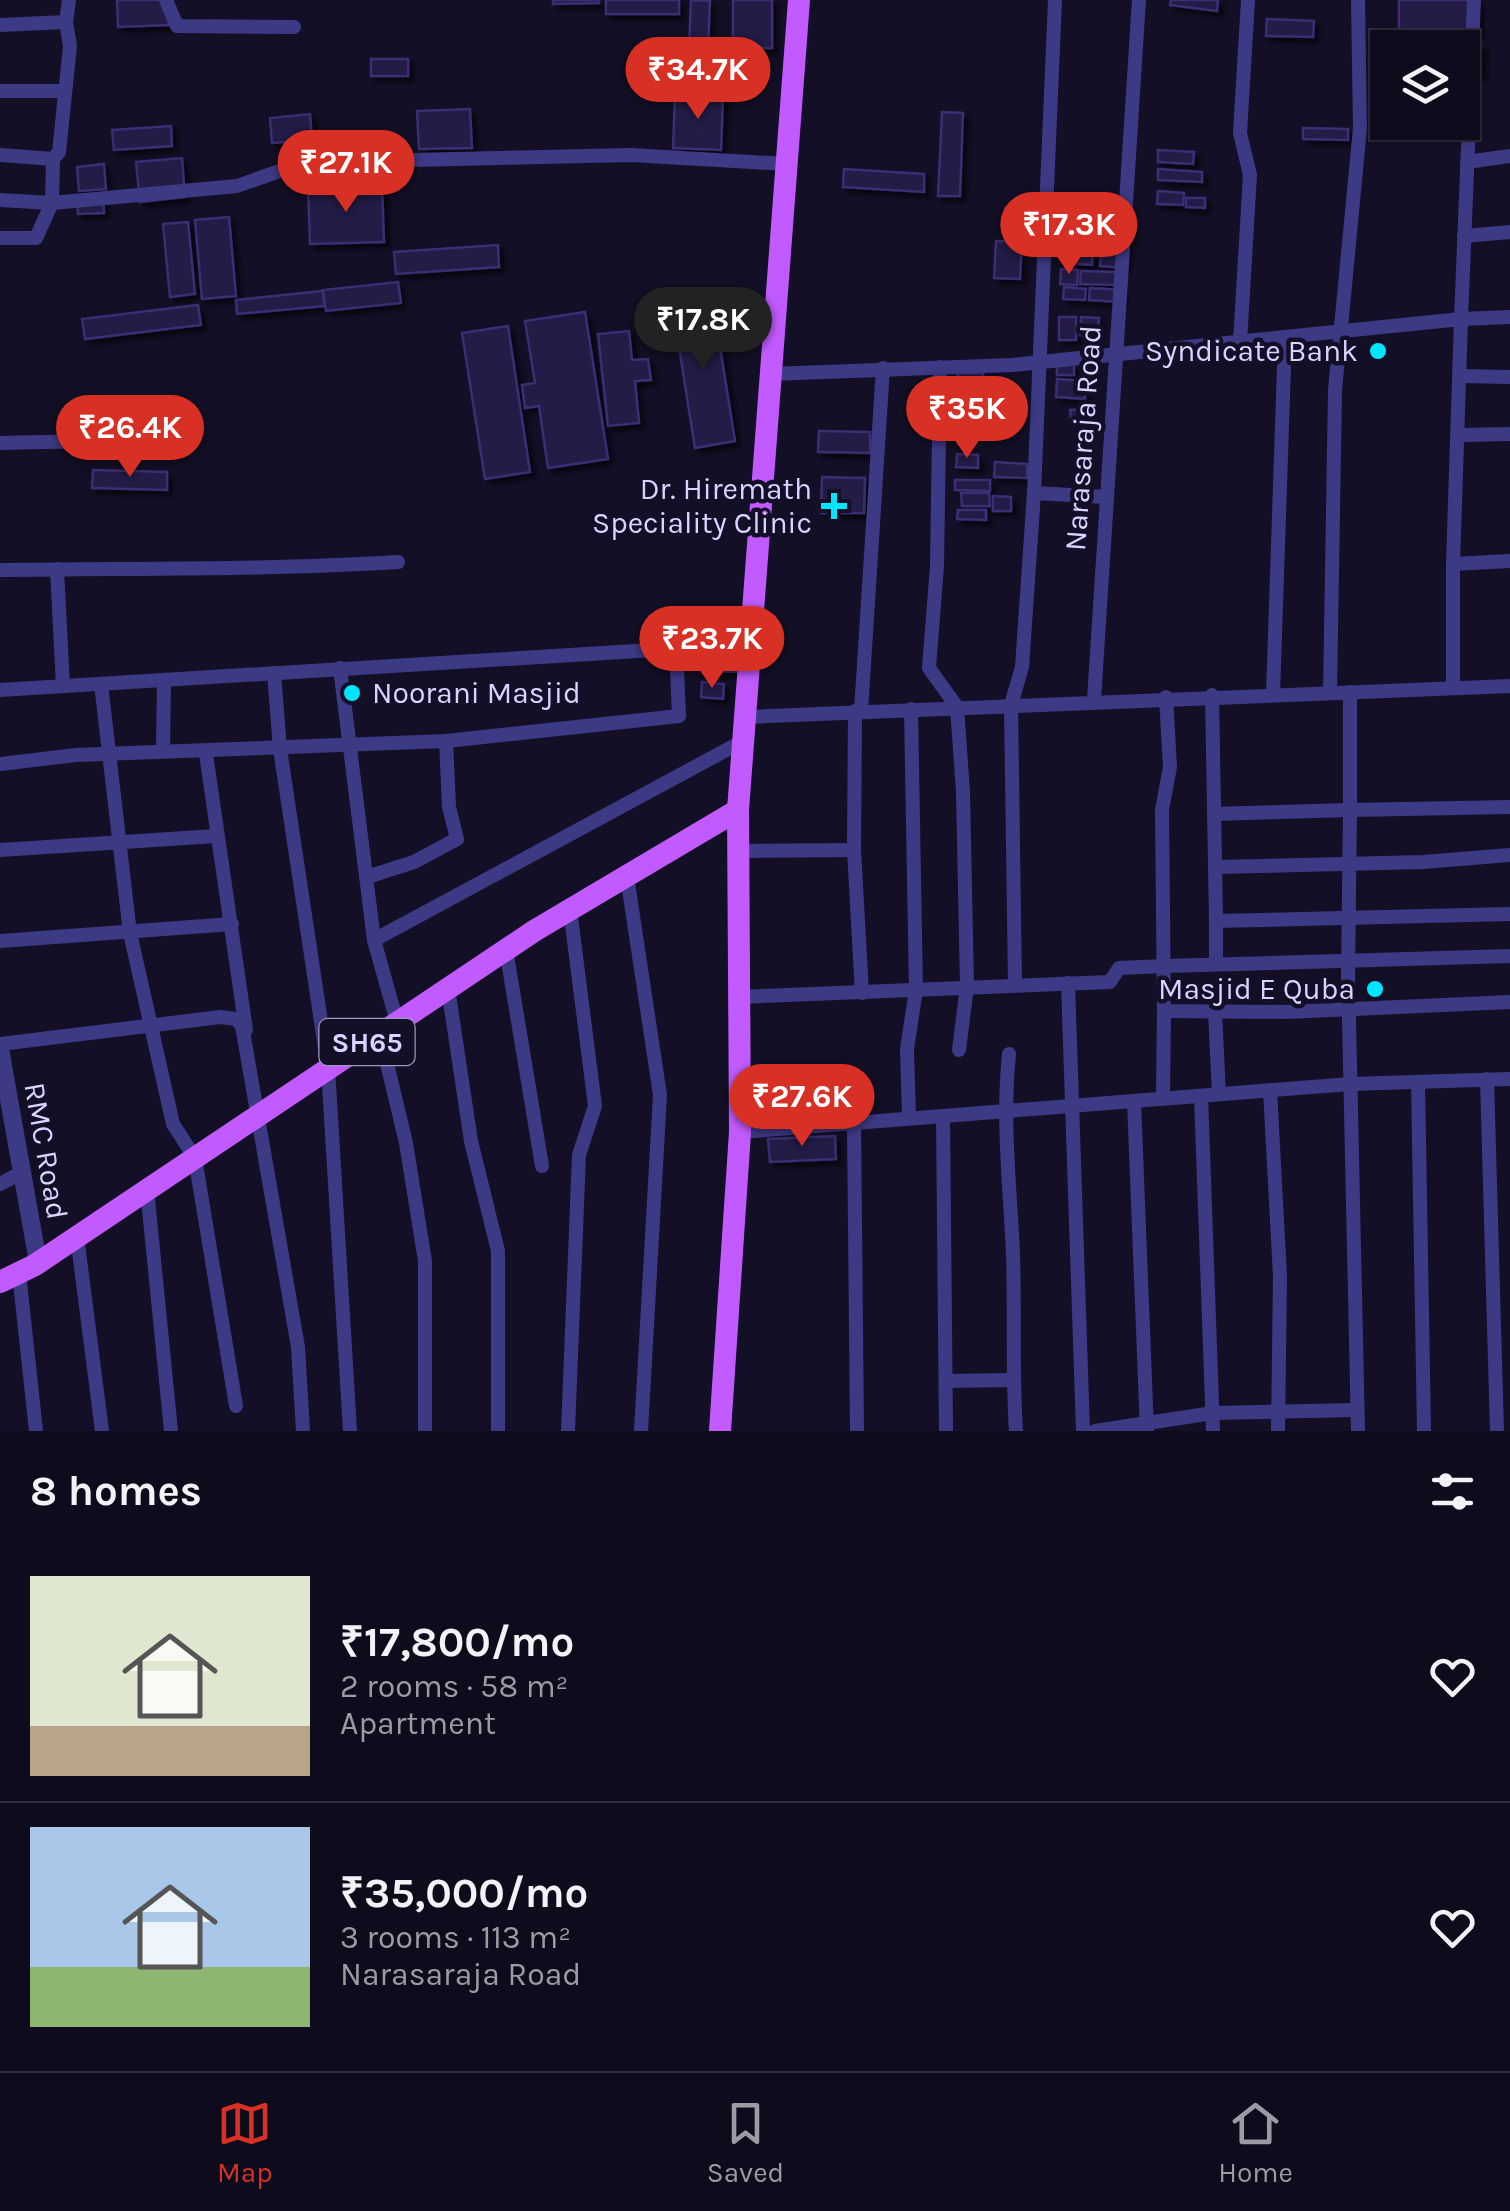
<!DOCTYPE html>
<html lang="en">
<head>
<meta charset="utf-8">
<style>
  body { margin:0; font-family:Karla,sans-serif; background:#171425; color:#f1f3f6; height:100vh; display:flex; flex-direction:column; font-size:38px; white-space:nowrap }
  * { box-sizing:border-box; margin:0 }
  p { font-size:32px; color:#9b9ba3 }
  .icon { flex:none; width:55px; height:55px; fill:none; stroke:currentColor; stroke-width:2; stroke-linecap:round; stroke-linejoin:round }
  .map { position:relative; height:1431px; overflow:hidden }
  .panel { display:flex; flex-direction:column; background:#0e0b1c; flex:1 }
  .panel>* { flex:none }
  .fabs { position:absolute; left:1370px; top:30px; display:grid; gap:20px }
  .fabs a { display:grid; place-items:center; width:110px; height:110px; border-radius:0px; background:#0e0b1c; box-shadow:0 2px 8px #0004,0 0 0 2px #2e2b3b; font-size:50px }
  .price { position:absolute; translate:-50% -85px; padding:0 22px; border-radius:35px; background:#d93025; color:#fff; font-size:32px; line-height:65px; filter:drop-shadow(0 2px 5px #0008) }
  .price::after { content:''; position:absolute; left:50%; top:60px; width:30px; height:22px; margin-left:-15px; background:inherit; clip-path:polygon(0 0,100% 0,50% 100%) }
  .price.active { background:#222; color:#fff }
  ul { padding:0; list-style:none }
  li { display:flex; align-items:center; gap:30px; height:250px; padding:0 30px }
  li+li { border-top:2px solid #2e2b3b }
  li span { display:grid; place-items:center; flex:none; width:280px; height:200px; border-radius:0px; color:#555 }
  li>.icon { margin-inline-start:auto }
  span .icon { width:120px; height:120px; fill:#fffc; stroke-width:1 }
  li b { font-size:42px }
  h2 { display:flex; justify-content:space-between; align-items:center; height:120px; padding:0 30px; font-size:42px }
  .tabs { display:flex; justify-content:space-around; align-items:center; height:140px; border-top:2px solid #2e2b3b; background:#0e0b1c; font-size:28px; color:#9b9ba3 }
  .tabs a { display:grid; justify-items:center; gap:5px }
  .tabs .active { color:#d93025 }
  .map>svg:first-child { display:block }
  .building { fill:#241b47; stroke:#3b2d73; stroke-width:2.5; filter:url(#shadow) }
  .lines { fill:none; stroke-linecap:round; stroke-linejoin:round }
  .minor { stroke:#3d3a85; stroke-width:14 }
  .tertiary { stroke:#3d3a85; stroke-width:18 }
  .primary { stroke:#c25bff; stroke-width:22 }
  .poi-dot { fill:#00e5ff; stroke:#130f26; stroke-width:4 }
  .labels { text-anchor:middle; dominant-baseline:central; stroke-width:9; stroke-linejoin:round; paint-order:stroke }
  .shield { fill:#130f26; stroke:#9e99be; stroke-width:2.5 }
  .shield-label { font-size:28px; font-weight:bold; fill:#d9d4ff }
  .poi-label { font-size:30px; fill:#d9d4ff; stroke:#130f26; text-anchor:end }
  .street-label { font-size:30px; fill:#d9d4ff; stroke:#130f26 }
</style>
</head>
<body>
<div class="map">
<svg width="1510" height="1431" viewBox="0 0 1510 1431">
  <defs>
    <filter id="shadow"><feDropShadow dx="5" dy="5" stdDeviation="2.5" flood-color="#0009"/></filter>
  </defs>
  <rect width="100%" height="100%" fill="#130f26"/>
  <!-- building -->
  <g class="building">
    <path d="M117,0H168L169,25L118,27Z"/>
    <path d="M553,0H599V3L553,4Z"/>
    <rect x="606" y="0" width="73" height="14"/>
    <path d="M691,0L710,1L708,50L689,49Z"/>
    <rect x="733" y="0" width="39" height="48"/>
    <path d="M1171,0H1218L1217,11L1170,5Z"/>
    <rect x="1399" y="0" width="79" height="33"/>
    <path d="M1267,19L1314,21L1313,37L1266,36Z"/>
    <path d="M1399,41L1481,44L1480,75L1462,74V48H1399Z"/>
    <rect x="371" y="59" width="37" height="17"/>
    <path d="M675,95L723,97L721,150L673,148Z"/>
    <path d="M470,109L472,148L419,149L417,111Z"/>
    <path d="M942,112L963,113L960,196H938Z"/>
    <path d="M310,114L312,140L272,143L270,118Z"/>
    <path d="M171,126L172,146L114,150L112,130Z"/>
    <path d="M1303,128L1348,129V140L1303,139Z"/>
    <path d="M1158,150L1194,152L1193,164L1158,162Z"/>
    <path d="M182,158L185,197L140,202L136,162Z"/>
    <path d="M104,164L106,189L79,191L77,167Z"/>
    <path d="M844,169L924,174V192L843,187Z"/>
    <path d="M1158,169L1202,172V182L1158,180Z"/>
    <path d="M382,186L384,242L310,244L308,189Z"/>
    <path d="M1158,191L1184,193L1183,205L1157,204Z"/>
    <path d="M103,194L104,213L78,214L77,195Z"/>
    <path d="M1186,198H1205V208L1186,207Z"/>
    <path d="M1005,208H1047V226L1020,225V238H1005Z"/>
    <path d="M229,217L236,296L202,299L195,220Z"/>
    <path d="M188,222L195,294L170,297L163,224Z"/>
    <path d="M1066,229L1128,231L1127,249L1066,247Z"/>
    <path d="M996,241L1022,242L1020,279L994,278Z"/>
    <path d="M498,245L499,267L396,274L394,252Z"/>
    <path d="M1066,251L1093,252L1092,265L1066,263Z"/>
    <path d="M1101,251L1125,253V268L1100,266Z"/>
    <path d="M1061,269L1078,270L1077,285L1060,284Z"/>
    <path d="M1081,271L1118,272V285L1080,284Z"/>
    <path d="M398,282L401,303L326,311L323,290Z"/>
    <path d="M1064,287L1086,289L1085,300L1063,299Z"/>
    <path d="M1090,288L1121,290L1120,302L1089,300Z"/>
    <path d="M323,291L324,306L237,314L236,300Z"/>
    <path d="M712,297L735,441L695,448L672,303Z"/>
    <path d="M198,305L201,325L85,339L82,319Z"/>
    <path d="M585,312L608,459L548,468L539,406L525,408L522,385L535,383L525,321Z"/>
    <rect x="1059" y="317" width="17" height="23"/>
    <path d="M1081,317L1099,318L1098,336L1080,335Z"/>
    <path d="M508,326L530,472L485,479L462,333Z"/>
    <path d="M629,331L632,360L648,359L651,380L635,381L639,423L608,426L598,334Z"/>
    <rect x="1057" y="363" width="17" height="12"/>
    <rect x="958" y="373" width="25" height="38"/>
    <path d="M1057,379L1086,381L1085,399L1056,397Z"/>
    <path d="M1088,409V420H1071L1070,410Z"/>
    <path d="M819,431L870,432V453L818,452Z"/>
    <path d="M957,454L978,455V468L956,467Z"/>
    <path d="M995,462L1027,464V478L994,477Z"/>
    <path d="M93,470L167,472V490L92,488Z"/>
    <path d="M822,477L865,478L864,513H821Z"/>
    <path d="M955,480H990V491L955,490Z"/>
    <path d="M961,493H989L990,506H962Z"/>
    <path d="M993,496L1011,497V511H993Z"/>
    <path d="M958,510H986V520L957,519Z"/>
    <path d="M702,648L742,649L741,672L702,671Z"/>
    <path d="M702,682L724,684L723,699L701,697Z"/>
    <path d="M835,1136L836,1159L770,1162L768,1139Z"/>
  </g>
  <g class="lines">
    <!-- minor -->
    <g class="minor">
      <path d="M166,0L177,26L294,27"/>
      <path d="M1474,0L1461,319L1510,317"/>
      <path d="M0,25L66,22"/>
      <path d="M0,91H62"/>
      <path d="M0,155L53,159"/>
      <path d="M1467,162L1510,156"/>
      <path d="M0,200L52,203L237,186L291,167L367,161L631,155L787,164"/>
      <path d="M1464,236L1510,232"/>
      <path d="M0,238H36L52,203L53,159L59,152L70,46L66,22L69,0"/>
      <path d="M1240,342L1250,175L1240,133L1248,0"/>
      <path d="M940,367L937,566L929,668L957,707L963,792L967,986L959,1050"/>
      <path d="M771,374L1012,365L1461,319L1453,564L1510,561"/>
      <path d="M1460,376L1510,377"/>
      <path d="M1460,435L1510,434"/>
      <path d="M0,443C30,442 58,442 90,441"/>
      <path d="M1034,493L1107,497"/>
      <path d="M57,569L63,686"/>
      <path d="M0,570C133,568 265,570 398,562"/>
      <path d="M340,668L374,940L397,1022"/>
      <path d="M274,673L280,749L328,1068L350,1431"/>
      <path d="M101,684L130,933L173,1124L195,1158L236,1406"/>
      <path d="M1453,688V564"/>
      <path d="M0,690L751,644"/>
      <path d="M1350,692V810L1510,807"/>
      <path d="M1330,693L1335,390L1360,128L1358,0"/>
      <path d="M1273,694L1285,337"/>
      <path d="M1212,695L1216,921L1510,914"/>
      <path d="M1166,697L1170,767L1162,810L1164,1011L1287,1012L1510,1002"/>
      <path d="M1094,700L1139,0"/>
      <path d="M855,711L854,850L862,993"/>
      <path d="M861,711L883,368"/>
      <path d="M745,717L1510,686"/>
      <path d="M163,751L164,681"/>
      <path d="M206,754L246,1030"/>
      <path d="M0,764L76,755L446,741L679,716L676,646"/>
      <path d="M1214,814L1350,810L1348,973L1358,1431"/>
      <path d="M0,850L216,836"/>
      <path d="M738,851L854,850"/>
      <path d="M1215,867L1423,862L1510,855"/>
      <path d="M627,876L660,1095L641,1431"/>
      <path d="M367,877L414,862L457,839L449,807L446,741"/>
      <path d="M1216,921V964"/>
      <path d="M374,940L743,741"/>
      <path d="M0,941L232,924"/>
      <path d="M506,949L542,1166"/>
      <path d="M1068,983L1083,1431"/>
      <path d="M1015,985L1011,705L1022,667L1034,493L1055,0"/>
      <path d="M448,988L471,1141L498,1251V1431"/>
      <path d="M740,997L1110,982L1119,968L1165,966L1510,956"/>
      <path d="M1215,1012L1219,1094"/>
      <path d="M380,1034L406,1143L425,1261V1431"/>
      <path d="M0,1044L220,1017L236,1019L242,1026L298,1347L303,1431"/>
      <path d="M1009,1054C1002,1122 1010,1186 1013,1254C1015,1313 1012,1372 1016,1431"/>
      <path d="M1487,1079L1497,1431"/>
      <path d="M1418,1082L1424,1431"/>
      <path d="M1270,1090L1280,1276L1278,1431"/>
      <path d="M1201,1096L1213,1431"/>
      <path d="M1163,1098L1164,1011"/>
      <path d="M1134,1101L1147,1431"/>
      <path d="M943,1116L946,1431"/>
      <path d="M909,1118L907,1049L916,990L911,709"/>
      <path d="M854,1123L857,1431"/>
      <path d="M740,1132L1350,1084L1510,1079"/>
      <path d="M0,1184L17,1175"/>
      <path d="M147,1189L171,1431"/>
      <path d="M77,1236L102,1431"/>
      <path d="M19,1273L36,1431"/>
      <path d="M946,1381L1013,1380"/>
      <path d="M568,1431L579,1155L595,1106L570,909"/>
      <path d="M1095,1431L1213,1413L1357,1410"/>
    </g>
    <!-- tertiary -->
    <path class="tertiary" d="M0,1049L38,1262"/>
    <!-- primary -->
    <g class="primary">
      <path d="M0,1282L35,1265L534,931L738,810"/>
      <path d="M720,1431L740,1132L738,810L799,0"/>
    </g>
  </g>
  <!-- markers -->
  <g class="poi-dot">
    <circle cx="1378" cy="351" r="10"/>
    <path d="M829 491h10v10h10v10h-10v10h-10v-10h-10v-10h10z"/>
    <circle cx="352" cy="693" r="10"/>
    <circle cx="1375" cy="989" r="10"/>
  </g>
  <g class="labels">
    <!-- shield labels -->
    <rect class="shield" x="319.5" y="1019" width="95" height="46" rx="8"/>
    <g class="shield-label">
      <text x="367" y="1042">SH65</text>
    </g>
    <!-- poi labels -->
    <g class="poi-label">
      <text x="1358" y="351">Syndicate Bank</text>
      <text x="812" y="489">Dr. Hiremath<tspan x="812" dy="34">Speciality Clinic</tspan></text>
      <text x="372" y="693" text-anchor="start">Noorani Masjid</text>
      <text x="1355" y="989">Masjid E Quba</text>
    </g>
    <!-- street labels -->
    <g class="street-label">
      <text transform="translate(1083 438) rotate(-86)">Narasaraja Road</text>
      <text transform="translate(46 1151) rotate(80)">RMC Road</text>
    </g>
  </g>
</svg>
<div class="fabs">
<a><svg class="icon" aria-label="layers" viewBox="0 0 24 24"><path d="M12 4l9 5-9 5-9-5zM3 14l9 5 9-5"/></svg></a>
</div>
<b class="price" style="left:698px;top:122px">₹34.7K</b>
<b class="price" style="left:346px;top:215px">₹27.1K</b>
<b class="price" style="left:1069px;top:277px">₹17.3K</b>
<b class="price active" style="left:703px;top:372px">₹17.8K</b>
<b class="price" style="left:967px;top:461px">₹35K</b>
<b class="price" style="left:130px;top:480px">₹26.4K</b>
<b class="price" style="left:712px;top:691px">₹23.7K</b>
<b class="price" style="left:802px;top:1149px">₹27.6K</b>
</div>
<section class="panel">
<h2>8 homes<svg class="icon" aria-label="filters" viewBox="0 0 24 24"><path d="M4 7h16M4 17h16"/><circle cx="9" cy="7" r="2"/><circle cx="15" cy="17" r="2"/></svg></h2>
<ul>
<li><span style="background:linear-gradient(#dfe7d0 75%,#b9a48a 0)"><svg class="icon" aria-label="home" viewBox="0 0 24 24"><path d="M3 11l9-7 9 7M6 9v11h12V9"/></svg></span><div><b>₹17,800/mo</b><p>2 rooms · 58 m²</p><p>Apartment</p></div><svg class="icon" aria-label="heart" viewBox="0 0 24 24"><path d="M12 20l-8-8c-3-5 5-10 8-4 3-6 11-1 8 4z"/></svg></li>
<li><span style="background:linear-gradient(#a9c7e8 70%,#8fb573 0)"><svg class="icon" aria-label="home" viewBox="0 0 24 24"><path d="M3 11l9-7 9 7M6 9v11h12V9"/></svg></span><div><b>₹35,000/mo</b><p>3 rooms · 113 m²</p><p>Narasaraja Road</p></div><svg class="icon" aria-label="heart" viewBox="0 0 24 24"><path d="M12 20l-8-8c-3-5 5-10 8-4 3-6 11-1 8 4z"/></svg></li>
</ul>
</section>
<nav class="tabs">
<a class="active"><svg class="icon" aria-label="map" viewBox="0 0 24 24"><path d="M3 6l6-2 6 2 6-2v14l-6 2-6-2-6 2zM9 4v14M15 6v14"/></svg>Map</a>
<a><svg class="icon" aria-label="saved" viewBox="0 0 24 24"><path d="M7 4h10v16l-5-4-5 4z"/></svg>Saved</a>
<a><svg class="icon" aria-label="home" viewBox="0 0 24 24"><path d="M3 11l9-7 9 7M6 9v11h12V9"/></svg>Home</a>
</nav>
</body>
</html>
